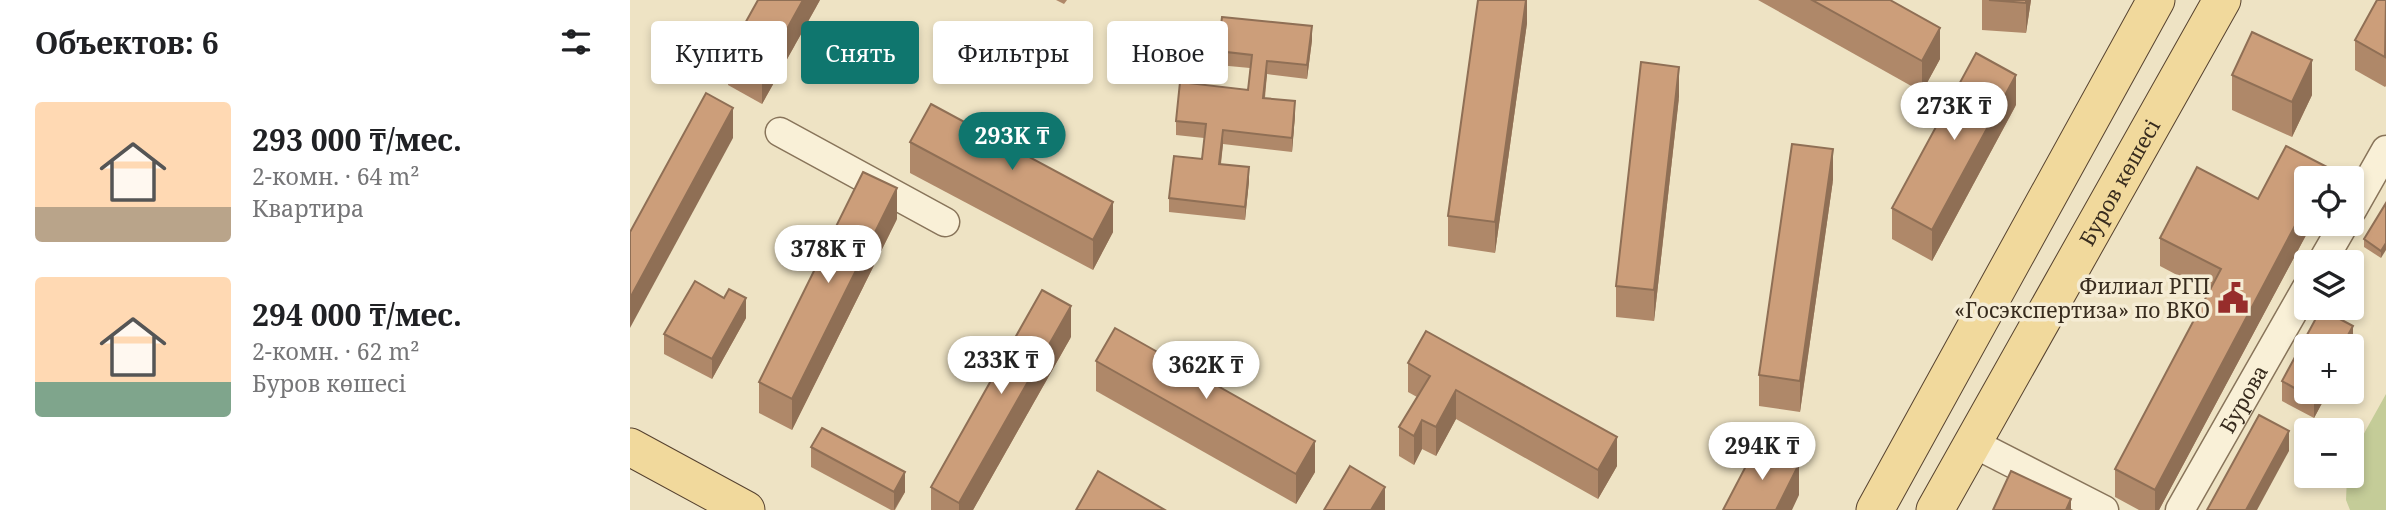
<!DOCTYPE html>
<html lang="ru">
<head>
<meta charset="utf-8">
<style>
  body { margin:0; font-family:"Noto Serif",serif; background:#f2f2f2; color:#202124; height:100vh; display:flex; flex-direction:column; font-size:26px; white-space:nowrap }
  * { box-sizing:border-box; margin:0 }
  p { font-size:23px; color:#757577 }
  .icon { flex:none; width:38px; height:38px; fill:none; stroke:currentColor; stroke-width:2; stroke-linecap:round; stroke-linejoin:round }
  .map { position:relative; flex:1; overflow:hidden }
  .sheet { display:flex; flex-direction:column; background:#fff; width:630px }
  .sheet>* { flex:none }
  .top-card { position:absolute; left:21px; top:21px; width:665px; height:63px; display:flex; gap:14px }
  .tools { position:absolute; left:1664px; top:166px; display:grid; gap:14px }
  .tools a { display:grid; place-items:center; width:70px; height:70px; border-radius:7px; background:#fff; box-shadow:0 4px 10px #0003; font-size:35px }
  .price { position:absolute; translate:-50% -60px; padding:0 16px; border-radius:24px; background:#fff; color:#222; font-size:23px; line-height:46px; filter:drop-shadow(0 2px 4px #0008) }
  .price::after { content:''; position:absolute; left:50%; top:42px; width:21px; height:16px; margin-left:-10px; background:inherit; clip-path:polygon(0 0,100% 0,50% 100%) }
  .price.active { background:#0f766e; color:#fff }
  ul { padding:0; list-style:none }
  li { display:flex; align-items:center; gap:21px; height:175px; padding:0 35px }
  li span { display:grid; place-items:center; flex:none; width:196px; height:140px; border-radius:7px; color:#555 }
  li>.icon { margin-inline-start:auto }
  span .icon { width:84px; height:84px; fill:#fffc; stroke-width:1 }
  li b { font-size:30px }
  h2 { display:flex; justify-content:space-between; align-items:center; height:84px; padding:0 35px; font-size:30px }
  .tag { padding:0 24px; border-radius:7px; background:#fff; box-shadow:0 4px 10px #0003; font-size:24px; line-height:63px }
  .tag.active { background:#0f766e; color:#fff }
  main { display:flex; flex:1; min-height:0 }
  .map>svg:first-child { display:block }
  .green { fill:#c4cc98 }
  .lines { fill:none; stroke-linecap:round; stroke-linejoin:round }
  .minor-casing { stroke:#88745a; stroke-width:31 }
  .major-casing { stroke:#56422f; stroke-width:39 }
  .minor { stroke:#f9f0d7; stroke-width:28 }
  .major { stroke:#f1d99c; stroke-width:37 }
  .wall { fill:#af8869 }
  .shaded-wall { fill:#8f6f55 }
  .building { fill:#cc9e7a; stroke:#8f6f55; stroke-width:2 }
  .labels { text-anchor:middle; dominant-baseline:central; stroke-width:7; stroke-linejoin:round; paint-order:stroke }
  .street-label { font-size:21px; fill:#382c1e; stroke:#f5ecd4 }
  .poi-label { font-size:21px; fill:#382c1e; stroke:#f5ecd4; text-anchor:end }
</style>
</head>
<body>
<main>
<section class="sheet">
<h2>Объектов: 6<svg class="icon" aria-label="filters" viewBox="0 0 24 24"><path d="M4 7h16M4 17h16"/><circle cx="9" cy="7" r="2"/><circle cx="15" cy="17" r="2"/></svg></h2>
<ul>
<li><span style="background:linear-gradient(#ffd9b3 75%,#b9a48a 0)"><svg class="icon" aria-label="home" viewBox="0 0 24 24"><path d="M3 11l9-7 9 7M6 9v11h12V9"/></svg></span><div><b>293 000 ₸/мес.</b><p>2-комн. · 64 m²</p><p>Квартира</p></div></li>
<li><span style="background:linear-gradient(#ffd9b3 75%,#7fa58c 0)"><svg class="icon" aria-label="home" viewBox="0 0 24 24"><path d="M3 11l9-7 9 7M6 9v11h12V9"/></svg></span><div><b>294 000 ₸/мес.</b><p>2-комн. · 62 m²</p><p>Буров көшесі</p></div></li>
</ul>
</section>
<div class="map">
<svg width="1756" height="510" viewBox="0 0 1756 510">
  <rect width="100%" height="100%" fill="#eee3c4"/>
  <!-- green -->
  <path class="green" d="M1756,394V510H1720L1716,500L1717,476H1722V455Z"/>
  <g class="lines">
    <defs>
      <g id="minor">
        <path d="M150,132L315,222"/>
        <path d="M1722,210L1756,150"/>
        <path d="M1692,262L1714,224"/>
        <path d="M1343,443L1474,510"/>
        <path id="s1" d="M1550,510L1676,289"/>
      </g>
      <g id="major">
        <path d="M0,447L116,510"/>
        <path d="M1245,510L1526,0"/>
        <path id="s2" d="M1305,510L1592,0"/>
      </g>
    </defs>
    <!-- minor casing -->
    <use href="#minor" class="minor-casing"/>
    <!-- major casing -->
    <use href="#major" class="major-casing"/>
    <!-- minor -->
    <use href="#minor" class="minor"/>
    <!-- major -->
    <use href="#major" class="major"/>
  </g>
  <!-- wall -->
  <g class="wall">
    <path d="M190,0L132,104L98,85V54Z"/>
    <path d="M426,0H437L434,4Z"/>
    <path d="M897,0V23L865,253L818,246V216Z"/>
    <path d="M1128,0H1260L1310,59L1292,92Z"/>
    <path d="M1352,0H1401L1396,33L1352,30Z"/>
    <path d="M1756,0V86L1755,87L1725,70V40Z"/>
    <path d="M682,40L677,79L637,74L635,98L665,115L662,152L593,144L591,164L619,181L615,220L539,212V198L572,159L574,138L546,135V121L618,90L620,68L588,65V51Z"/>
    <path d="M1602,75L1682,95L1662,137L1602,110Z"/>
    <path d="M1049,97L1024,321L986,317V286Z"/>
    <path d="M1386,105L1302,261L1262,239V208Z"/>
    <path d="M280,142L483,232L463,270L280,173Z"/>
    <path d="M1697,178L1676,224H1682L1529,510H1509L1485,497V469L1579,292L1530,266V238L1628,199Z"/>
    <path d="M1203,180L1170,412L1129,406V375Z"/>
    <path d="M1756,203L1751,258L1734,247V239Z"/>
    <path d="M267,219L162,430L129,413V382Z"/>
    <path d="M116,318L82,379L34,354V334Z"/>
    <path d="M441,337L343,510H301V487Z"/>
    <path d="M1723,345L1676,392H1698L1684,418L1652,401V381Z"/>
    <path d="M466,361L685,472L666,504L466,391Z"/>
    <path d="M778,363L987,466L968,499L826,419L806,456L792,449L784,465L769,456V427L787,397L778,392Z"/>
    <path d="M181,447L275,492L265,510H261L181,467Z"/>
  </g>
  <!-- shaded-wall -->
  <g class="shaded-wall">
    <path d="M173,0H190L132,104V74Z"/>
    <path d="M896,0H897V23L865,253V222Z"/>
    <path d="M1396,0H1401L1396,33Z"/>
    <path d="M682,26V40L677,79V65Z"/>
    <path d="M1310,28V59L1292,92V61Z"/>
    <path d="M1682,60V95L1662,137V102Z"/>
    <path d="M637,61V74L633,111V98Z"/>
    <path d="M1049,67V97L1024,321V290Z"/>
    <path d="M1386,75V105L1302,261V230Z"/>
    <path d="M665,101V115L662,152V138Z"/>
    <path d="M103,108V138L0,328V298Z"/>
    <path d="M593,130V144L589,177V164Z"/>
    <path d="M1203,149V180L1170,412V381Z"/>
    <path d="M619,167V181L615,220V207Z"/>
    <path d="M1697,167V178H1691Z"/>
    <path d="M267,188V219L162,430V399Z"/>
    <path d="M483,202V232L463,270V240Z"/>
    <path d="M1676,205V224H1682L1529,510H1525V490Z"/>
    <path d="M1756,243V250L1751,258V251Z"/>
    <path d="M116,298V318L82,379V359Z"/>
    <path d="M441,306V337L343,510H329V503Z"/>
    <path d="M1723,326V345L1722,347L1712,346Z"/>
    <path d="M826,390V419L806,456V427Z"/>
    <path d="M1687,392H1698L1684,418V399Z"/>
    <path d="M792,420V449L784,465V436Z"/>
    <path d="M1659,431V451L1627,510H1616Z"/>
    <path d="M987,437V466L968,499V470Z"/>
    <path d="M685,441V472L666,504V474Z"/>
    <path d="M1169,464V495L1162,510H1146Z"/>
    <path d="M275,472V492L264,510V492Z"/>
    <path d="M755,487V510H741Z"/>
    <path d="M1441,499V510H1436Z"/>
  </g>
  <!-- building -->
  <g class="building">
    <path d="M128,0H173L132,74L98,54Z"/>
    <path d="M848,0H896L865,222L818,216Z"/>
    <path d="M1182,0H1260L1310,28L1292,61Z"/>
    <path d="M1359,0H1396V3Z"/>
    <path d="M1747,0H1756L1755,57L1725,40Z"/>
    <path d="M592,17L682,26L677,65L637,61L633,98L665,101L662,138L593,130L589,164L619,167L615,207L539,198L544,156L572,159L576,124L546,121L550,82L618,90L622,55L588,51Z"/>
    <path d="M1622,32L1682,60L1662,102L1602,75Z"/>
    <path d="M1346,53L1386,75L1302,230L1262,208Z"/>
    <path d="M1011,62L1049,67L1024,290L986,286Z"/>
    <path d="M76,93L103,108L0,298V232Z"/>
    <path d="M301,104L483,202L463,240L280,142Z"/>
    <path d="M1162,144L1203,149L1170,381L1129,375Z"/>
    <path d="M1656,146L1697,167L1691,178H1676V205L1525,490L1485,469L1591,269L1530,238L1567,167L1628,199Z"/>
    <path d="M233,172L267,188L162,399L129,382Z"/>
    <path d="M1756,203V243L1751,251L1734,239Z"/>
    <path d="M65,281L94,298L99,289L116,298L82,359L34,334Z"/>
    <path d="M412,290L441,306L329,503L301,487Z"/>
    <path d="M1691,309L1723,326L1712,346H1676V392H1687L1684,399L1652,381Z"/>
    <path d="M485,328L685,441L666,474L466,361Z"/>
    <path d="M796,331L987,437L968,470L826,390L806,427L792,420L784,436L769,427L800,376L778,363Z"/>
    <path d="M1629,415L1659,431L1616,510H1577Z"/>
    <path d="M192,428L275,472L264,492L181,447Z"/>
    <path d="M1128,443L1169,464L1146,510H1093Z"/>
    <path d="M720,466L755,487L741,510H694Z"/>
    <path d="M468,471L535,510H446Z"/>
    <path d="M1381,471L1441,499L1436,510H1363Z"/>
  </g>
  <!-- icons -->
  <defs>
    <symbol id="civic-bare" viewBox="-9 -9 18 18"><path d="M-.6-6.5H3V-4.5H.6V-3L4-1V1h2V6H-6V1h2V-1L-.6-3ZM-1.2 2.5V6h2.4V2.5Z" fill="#972d2b" stroke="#f5ecd4" stroke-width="2.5" paint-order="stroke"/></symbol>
  </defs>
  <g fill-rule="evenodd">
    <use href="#civic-bare" x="1581" y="276" width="44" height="44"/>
  </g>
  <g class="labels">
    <!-- street labels -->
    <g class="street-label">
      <text stroke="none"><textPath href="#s2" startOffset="376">Буров көшесі</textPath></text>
      <text stroke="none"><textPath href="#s1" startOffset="128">Бурова</textPath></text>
    </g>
    <!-- poi labels -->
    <g class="poi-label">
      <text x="1580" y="286">Филиал РГП<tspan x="1580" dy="24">«Госэкспертиза» по ВКО</tspan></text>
    </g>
  </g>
</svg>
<div class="tools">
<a><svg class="icon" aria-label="locate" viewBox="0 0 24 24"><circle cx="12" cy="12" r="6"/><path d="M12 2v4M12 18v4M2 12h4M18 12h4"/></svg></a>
<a><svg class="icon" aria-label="layers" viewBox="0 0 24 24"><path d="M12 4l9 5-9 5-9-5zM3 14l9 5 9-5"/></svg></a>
<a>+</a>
<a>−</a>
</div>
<b class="price" style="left:1324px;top:142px">273K ₸</b>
<b class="price active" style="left:382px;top:172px">293K ₸</b>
<b class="price" style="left:198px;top:285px">378K ₸</b>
<b class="price" style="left:371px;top:396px">233K ₸</b>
<b class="price" style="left:576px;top:401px">362K ₸</b>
<b class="price" style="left:1132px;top:482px">294K ₸</b>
<div class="top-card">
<a class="tag">Купить</a>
<a class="tag active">Снять</a>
<a class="tag">Фильтры</a>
<a class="tag">Новое</a>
</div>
</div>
</main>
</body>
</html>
